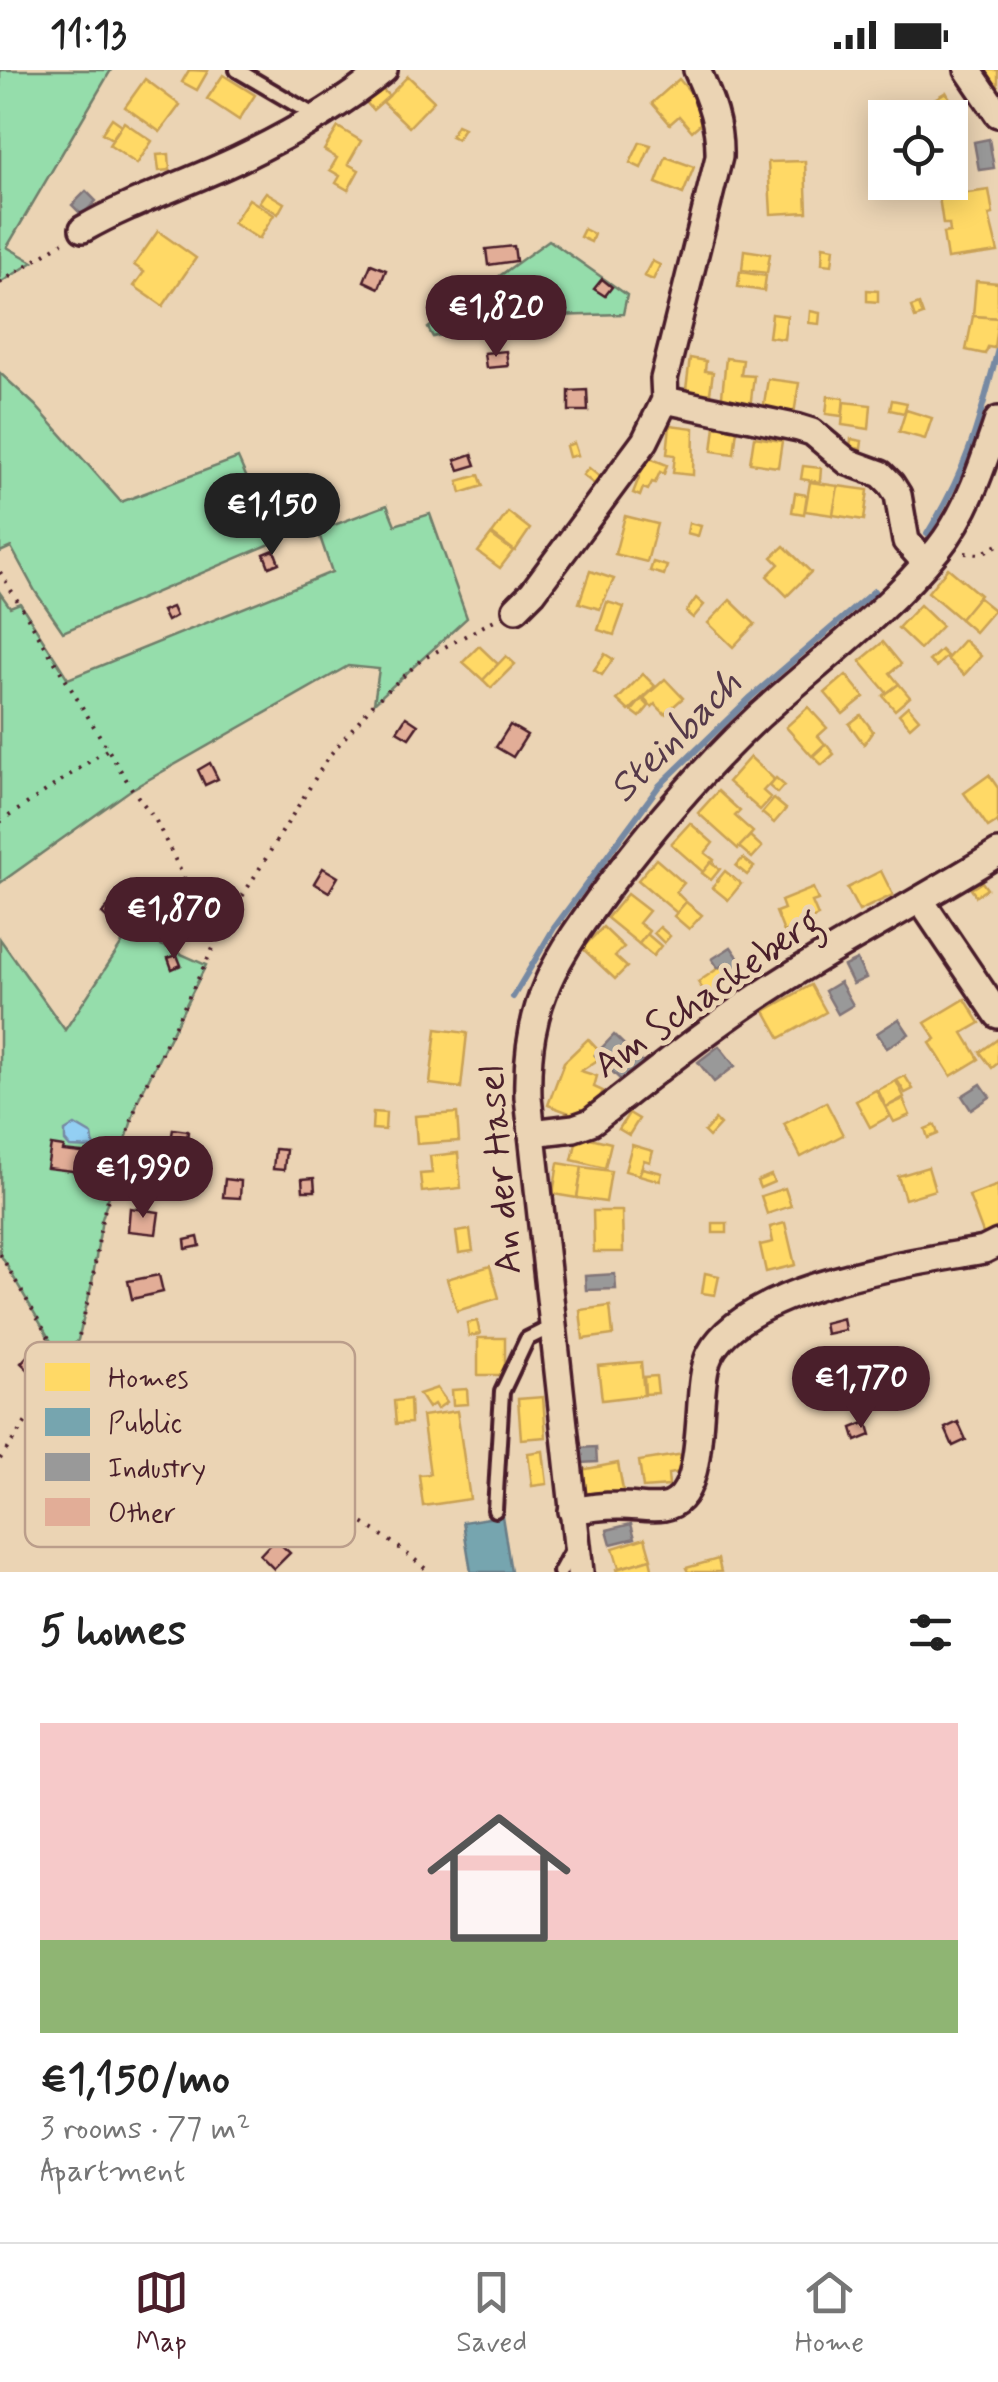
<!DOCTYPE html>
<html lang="en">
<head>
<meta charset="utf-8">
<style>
  body { margin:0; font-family:Mynerve,sans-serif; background:#f2f2f2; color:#222; height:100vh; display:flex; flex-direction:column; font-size:38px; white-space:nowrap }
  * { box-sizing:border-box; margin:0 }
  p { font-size:32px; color:#767676 }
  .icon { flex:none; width:55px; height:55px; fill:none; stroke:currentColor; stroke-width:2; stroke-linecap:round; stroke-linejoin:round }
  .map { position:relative; height:1502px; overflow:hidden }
  .drawer { display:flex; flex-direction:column; background:#fff; flex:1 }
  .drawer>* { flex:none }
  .controls { position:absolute; left:868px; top:30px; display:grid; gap:20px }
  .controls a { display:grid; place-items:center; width:100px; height:100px; border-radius:0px; background:#fff; box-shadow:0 5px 25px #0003; font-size:50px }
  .price { position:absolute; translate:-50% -85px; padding:0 22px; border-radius:35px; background:#4a1f2b; color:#fff; font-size:32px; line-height:65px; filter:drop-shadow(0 2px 5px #0008) }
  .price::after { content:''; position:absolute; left:50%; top:60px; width:30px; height:22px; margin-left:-15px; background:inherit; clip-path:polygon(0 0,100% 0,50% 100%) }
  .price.active { background:#222; color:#fff }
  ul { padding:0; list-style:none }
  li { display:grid; align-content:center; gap:20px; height:530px; padding:0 40px }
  li span { display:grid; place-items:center; height:310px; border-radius:0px; color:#555 }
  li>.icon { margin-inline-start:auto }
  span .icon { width:180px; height:180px; fill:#fffc; stroke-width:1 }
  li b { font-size:42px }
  h2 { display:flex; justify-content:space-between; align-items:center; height:120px; padding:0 40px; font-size:42px }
  .status { display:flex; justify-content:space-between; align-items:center; height:70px; padding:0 50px; background:#fff; direction:ltr }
  .status svg { height:28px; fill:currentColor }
  .menu { display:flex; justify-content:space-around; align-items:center; height:140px; border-top:2px solid #e0e0e0; background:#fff; font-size:28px; color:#767676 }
  .menu a { display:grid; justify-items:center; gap:5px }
  .menu .active { color:#4a1f2b }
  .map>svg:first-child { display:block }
  .green { fill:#95ddab; stroke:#707e6b; stroke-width:2.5 }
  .water { fill:#93cff3; stroke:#7689a3; stroke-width:2.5 }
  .homes { fill:#ffd966; stroke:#c9a154; stroke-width:2.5 }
  .public { fill:#76a5af; stroke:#697d87; stroke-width:2.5 }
  .industry { fill:#999; stroke:#817478; stroke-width:2.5 }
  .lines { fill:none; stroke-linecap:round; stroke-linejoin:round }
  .stream { stroke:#7689a3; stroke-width:6 }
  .building { fill:#e2ad97; stroke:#4a1f2b; stroke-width:2.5 }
  .lane-casing { stroke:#4a1f2b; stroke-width:20 }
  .street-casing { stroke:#4a1f2b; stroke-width:32 }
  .path { stroke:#4a1f2b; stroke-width:4; stroke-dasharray:2.5 8; stroke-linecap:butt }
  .lane { stroke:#ebd4b4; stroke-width:12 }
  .street { stroke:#ebd4b4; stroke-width:25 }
  .labels { text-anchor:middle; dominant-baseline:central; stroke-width:10; stroke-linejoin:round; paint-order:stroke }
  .street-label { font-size:38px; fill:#4a1f2b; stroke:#ebd4b4 }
  .water-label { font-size:40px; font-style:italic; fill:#553949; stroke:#ebd4b4 }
  .key { fill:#ebd4b4; stroke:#bb9e8b; stroke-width:2.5 }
  .key-label { font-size:28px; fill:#4a1f2b }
</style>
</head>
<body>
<div class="status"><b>11:13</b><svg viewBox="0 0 49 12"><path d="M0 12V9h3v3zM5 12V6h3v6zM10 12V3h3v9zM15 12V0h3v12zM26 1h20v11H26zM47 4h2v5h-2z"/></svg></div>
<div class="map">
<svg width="998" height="1502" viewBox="0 0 998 1502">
  <rect width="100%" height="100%" fill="#ebd4b4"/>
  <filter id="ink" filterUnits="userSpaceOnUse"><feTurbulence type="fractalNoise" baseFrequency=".01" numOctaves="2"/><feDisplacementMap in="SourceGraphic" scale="20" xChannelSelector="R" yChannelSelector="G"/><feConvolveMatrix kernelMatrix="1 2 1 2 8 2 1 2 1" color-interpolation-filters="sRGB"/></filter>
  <g filter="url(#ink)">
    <!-- green -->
    <g class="green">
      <path d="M0,0H111L7,177L33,192L0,213Z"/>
      <path d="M549,170L627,225L623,244L512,247L433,267L428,258Z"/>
      <path d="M0,303L35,335L121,432L238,388L275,472L63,562L35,521L11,477L0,482Z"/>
      <path d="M387,435L395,455L430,444L467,548L374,633L379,599L348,596L132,719L0,813V523L10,537L20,533L68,609L332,502L318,461Z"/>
      <path d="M130,861L206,895L138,1030L102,1149L92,1213L78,1270L64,1294L0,1184V869L65,960Z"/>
    </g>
    <!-- water -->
    <path class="water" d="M75,1055L92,1065L94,1078L70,1077L65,1071V1061Z"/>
    <!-- homes -->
    <g class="homes">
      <path d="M189,0L208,1L197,20L182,12Z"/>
      <path d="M979,0H998V26Z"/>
      <path d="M223,5L255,25L239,50L207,29Z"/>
      <path d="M408,6L434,31L409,57L383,32Z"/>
      <path d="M145,9L180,35L160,62L125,37Z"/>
      <path d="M679,9L699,32L695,35L707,48L692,61L679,46L670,54L652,33Z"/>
      <path d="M380,17L389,26L373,40L365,31Z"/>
      <path d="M946,22L962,49L950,56V48H913L910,44Z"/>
      <path d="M112,48L122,55L112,69L102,63Z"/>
      <path d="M124,52L152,71L137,94L109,75Z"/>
      <path d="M457,55L464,58L457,69L451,66Z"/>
      <path d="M338,57L361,71L348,94L359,100L348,120L336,113L340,106L330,100L337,88L324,80Z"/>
      <path d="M640,72L651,75L641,98L630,93Z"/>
      <path d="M169,84L170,100L159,101L157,85Z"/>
      <path d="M666,87L694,97L683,124L656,113Z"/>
      <path d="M805,91L807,142L771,144L768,92Z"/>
      <path d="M989,120L993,144L989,145L998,182L947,189L943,163L950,162L949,154H943L939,127Z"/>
      <path d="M266,122L284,133L278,144L259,132Z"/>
      <path d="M249,129L274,145L259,169L233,153Z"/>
      <path d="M584,159L594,164L591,172L580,167Z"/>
      <path d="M158,161L196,188L163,236L134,216L144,202L134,195Z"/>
      <path d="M823,176L834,178L832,195L822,194Z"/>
      <path d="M744,180L770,184L767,203L742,200Z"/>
      <path d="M652,191L660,195L653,210L644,206Z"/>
      <path d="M740,202L766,206L764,221L738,217Z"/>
      <path d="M976,211L998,213V248L973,246Z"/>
      <path d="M867,220L878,221V232L867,231Z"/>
      <path d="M919,234L923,245L915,248L911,237Z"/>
      <path d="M810,241L820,243L819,254L809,253Z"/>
      <path d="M772,244L787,246L784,269L769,267Z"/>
      <path d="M973,246L998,248L994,278L988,277L985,284L966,280Z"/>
      <path d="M690,288L706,291L705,301L713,302L709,330L685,327Z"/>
      <path d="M726,288L743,290L741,305L754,306L750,338L721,335Z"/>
      <path d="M768,309L799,313L794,344L763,340Z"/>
      <path d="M828,326L844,328L842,346L826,344Z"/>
      <path d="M892,330L907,333L904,343L890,340Z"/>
      <path d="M844,332L871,335L869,359L842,355Z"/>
      <path d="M906,340L932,348L925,369L899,362Z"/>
      <path d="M670,355L694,358L693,405L673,403L675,385L667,384Z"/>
      <path d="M715,356L737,359L734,384L712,381Z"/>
      <path d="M754,367L782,371L778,397L750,393Z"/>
      <path d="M851,369L862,371L861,379L850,377Z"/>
      <path d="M574,373L578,385L569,387L566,376Z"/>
      <path d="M647,387L667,395L664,404L660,402L655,413L652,412L648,420L643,418L640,426L633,423Z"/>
      <path d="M803,396L821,398L820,412L801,409Z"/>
      <path d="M589,398L600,407L594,414L583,405Z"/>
      <path d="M479,405L483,416L461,423L458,411Z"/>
      <path d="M810,412L838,416L833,445L805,441Z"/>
      <path d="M838,416L868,420L864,450L833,445Z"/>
      <path d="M795,423L807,425L804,444L792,442Z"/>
      <path d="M508,442L530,459L515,481L492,464Z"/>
      <path d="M625,446L657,454L647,492L615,484Z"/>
      <path d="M689,453L701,456L698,466L687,463Z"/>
      <path d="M491,465L513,481L500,498L478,482Z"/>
      <path d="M784,476L811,502L787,526L767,506L779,494L772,487Z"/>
      <path d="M653,492L667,496L664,505L650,501Z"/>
      <path d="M948,498L980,525L960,549L928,522Z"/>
      <path d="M590,501L614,509L600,539L579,533Z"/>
      <path d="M978,527L994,540L975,562L960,549Z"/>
      <path d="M696,528L704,535L693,548L686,542Z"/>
      <path d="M730,530L755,554L733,577L708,553Z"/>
      <path d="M607,532L624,537L614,565L598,560Z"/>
      <path d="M920,535L942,556L920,579L898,558Z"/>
      <path d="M964,570L981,586L964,605L947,589Z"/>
      <path d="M883,572L901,594L890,603L899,614L887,623L860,591Z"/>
      <path d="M479,576L498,594L483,610L463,592Z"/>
      <path d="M941,580L947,586L936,597L929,591Z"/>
      <path d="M605,584L613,589L602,605L594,600Z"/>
      <path d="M506,586L515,594L491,618L483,610Z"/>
      <path d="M643,604L655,616L629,641L617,630Z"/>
      <path d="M846,605L864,627L843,644L825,623Z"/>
      <path d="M665,609L683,628L665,644L655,634L652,637L644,628Z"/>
      <path d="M899,614L910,627L895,640L883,626Z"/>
      <path d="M642,629L649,636L640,647L632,641Z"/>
      <path d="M908,636L919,649L910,657L899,644Z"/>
      <path d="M808,637L827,658L818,666L825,674L812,686L786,657Z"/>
      <path d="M861,645L873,661L864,674L849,654Z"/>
      <path d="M826,674L834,684L822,695L813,686Z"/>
      <path d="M750,687L774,709L763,721L771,728L760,740L728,712Z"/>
      <path d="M989,705L998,718V754L996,752L988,757L964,723Z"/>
      <path d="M776,708L784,715L777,723L769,716Z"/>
      <path d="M718,721L740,741L735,746L753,762L738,779L698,743Z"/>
      <path d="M774,729L786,739L774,753L762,743Z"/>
      <path d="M690,753L713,773L705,783L714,790L703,802L671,774Z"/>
      <path d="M750,766L762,777L752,788L739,777Z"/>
      <path d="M743,788L754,797L747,805L736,796Z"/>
      <path d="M656,789L684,813L676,822L686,832L677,843L638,810Z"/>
      <path d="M711,792L720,799L711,810L702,803Z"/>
      <path d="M725,801L741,814L728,830L712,817Z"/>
      <path d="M881,801L893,825L859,841L847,818Z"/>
      <path d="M982,812L987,819L976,826L971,819Z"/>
      <path d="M813,818L818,830L812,832L818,846L784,862L776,842L784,839L781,831Z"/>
      <path d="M627,824L649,841L639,853L649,861L639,874L607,848Z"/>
      <path d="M686,832L702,845L689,859L674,846Z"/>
      <path d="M603,857L624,877L615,886L627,897L615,909L582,878Z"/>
      <path d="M660,857L670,866L664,873L654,863Z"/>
      <path d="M647,864L661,876L653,886L639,874Z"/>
      <path d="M723,895L739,917L713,935L698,912Z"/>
      <path d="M811,915L826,942L780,968L765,941Z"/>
      <path d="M965,929L980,953L963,963L979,989L951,1006L930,973L936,969L925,953Z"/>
      <path d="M436,959L467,963L461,1018L430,1014Z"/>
      <path d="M588,969L599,981L595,985L599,989L581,1001L597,1006L594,1017L603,1021L588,1050L548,1035L564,992Z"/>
      <path d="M998,969V993L992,998L980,982Z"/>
      <path d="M905,1006L913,1019L905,1023L897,1010Z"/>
      <path d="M896,1011L904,1027L886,1037L878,1020Z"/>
      <path d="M876,1020L890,1046L870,1057L856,1031Z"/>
      <path d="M903,1029L910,1045L894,1052L886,1037Z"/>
      <path d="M826,1032L843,1065L801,1087L784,1054Z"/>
      <path d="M373,1042L386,1043L385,1060L372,1059Z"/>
      <path d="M457,1043L459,1071L417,1074L415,1046Z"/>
      <path d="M629,1043L639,1049L629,1065L619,1059Z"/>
      <path d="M715,1050L720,1055L709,1067L704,1062Z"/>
      <path d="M935,1055L938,1064L928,1068L925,1059Z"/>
      <path d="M578,1065L611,1073L605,1098L572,1090Z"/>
      <path d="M632,1075L653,1081L650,1092L644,1090L639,1105L625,1101Z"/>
      <path d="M458,1083L461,1118L422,1122L420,1104L432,1103L430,1086Z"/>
      <path d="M558,1093L582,1097L577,1128L553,1124Z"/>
      <path d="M582,1097L611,1101L606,1132L577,1128Z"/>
      <path d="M928,1097L935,1120L905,1129L898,1106Z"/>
      <path d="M642,1098L662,1103L660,1111L639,1105Z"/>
      <path d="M771,1105L774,1112L760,1118L757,1111Z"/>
      <path d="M998,1115V1161L984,1166L969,1126Z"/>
      <path d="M785,1118L791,1136L767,1144L761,1126Z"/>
      <path d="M593,1141H622L623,1182H594Z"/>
      <rect x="713" y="1153" width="14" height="10"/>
      <path d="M785,1153L795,1195L766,1202L760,1175L773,1172L770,1157Z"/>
      <path d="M470,1160L473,1181L459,1183L456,1162Z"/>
      <path d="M490,1196L499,1228L457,1241L447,1209Z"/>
      <path d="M705,1203L719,1206L715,1225L702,1223Z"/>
      <path d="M610,1236L613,1265L583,1269L580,1240Z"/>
      <path d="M477,1251L480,1264L469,1266L467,1253Z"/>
      <rect x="478" y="1268" width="27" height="37"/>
      <path d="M641,1292L644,1325L602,1330L598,1296Z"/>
      <path d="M656,1306L658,1323L645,1324L644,1307Z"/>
      <path d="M437,1318L447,1332L437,1339L434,1334L428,1338L419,1324Z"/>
      <path d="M467,1319L468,1334L453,1335L452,1320Z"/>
      <path d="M543,1327L546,1367L521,1369L518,1329Z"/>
      <path d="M410,1329L411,1353L396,1354L394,1331Z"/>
      <path d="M457,1341L470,1429L423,1436L419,1405L430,1404L422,1346Z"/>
      <path d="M543,1381L547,1414L532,1416L528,1383Z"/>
      <path d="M684,1384L686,1401L668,1404L669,1416L643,1418L639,1391Z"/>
      <path d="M618,1393L624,1425L582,1432L576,1401Z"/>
      <path d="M645,1468L651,1489L619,1498L613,1478Z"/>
      <path d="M650,1489L653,1502H618L617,1499Z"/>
      <path d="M718,1489L721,1502H688L686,1498Z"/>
    </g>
    <!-- public -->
    <path class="public" d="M502,1446L511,1502H471L463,1452Z"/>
    <!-- industry -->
    <g class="industry">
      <path d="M989,69L994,98L979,100L974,72Z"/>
      <path d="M86,121L96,131L82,145L72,135Z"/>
      <path d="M731,877L747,900L733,909L723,895L718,898L712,889Z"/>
      <path d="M857,890L866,908L853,914L844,896Z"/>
      <path d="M840,912L853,935L838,944L825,921Z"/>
      <path d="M899,949L909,964L887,978L877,963Z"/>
      <path d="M614,965L644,994L625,1014L595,985Z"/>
      <path d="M719,976L735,996L714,1012L698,992Z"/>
      <path d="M981,1014L990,1027L971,1040L962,1026Z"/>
      <path d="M615,1204L616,1219L586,1220L585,1206Z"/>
      <path d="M596,1377L597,1392L580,1393L579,1378Z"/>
      <path d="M631,1454L635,1468L611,1474L607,1460Z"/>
    </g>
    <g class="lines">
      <!-- stream -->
      <g class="stream">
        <path d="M927,464C968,399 979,352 998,279"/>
        <path d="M513,927L554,858L659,716L751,627L874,521"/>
      </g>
    </g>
    <!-- building -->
    <g class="building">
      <path d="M514,176L516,191L488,195L486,179Z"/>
      <path d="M371,194L386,200L379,218L364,211Z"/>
      <path d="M602,209L612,217L605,226L594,219Z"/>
      <path d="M506,281L508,296L486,298L484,283Z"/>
      <path d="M587,320L588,341H569V321Z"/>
      <path d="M472,384L476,395L459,400L455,390Z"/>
      <path d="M274,480L279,493L269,497L264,484Z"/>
      <path d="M172,537L176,546L167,551L162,541Z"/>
      <path d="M406,647L418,655L409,668L397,661Z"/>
      <path d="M510,655L527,665L513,687L496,677Z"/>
      <path d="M210,693L218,709L205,715L198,700Z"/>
      <path d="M323,798L338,807L329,822L314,813Z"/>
      <path d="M114,830L129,845L117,858L102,844Z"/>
      <path d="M177,885L181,895L172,899L168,888Z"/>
      <path d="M173,1059L188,1061L186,1079L170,1077Z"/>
      <path d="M51,1075L64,1077L63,1081L91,1084L90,1103L47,1098Z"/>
      <path d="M275,1079L286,1080L284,1100L273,1099Z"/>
      <path d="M314,1108L315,1121H303L302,1109Z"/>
      <path d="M225,1109L241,1111L240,1128L223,1127Z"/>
      <path d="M130,1138L159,1142L156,1164L128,1161Z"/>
      <path d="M198,1167L200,1176L186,1179L185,1170Z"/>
      <path d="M159,1205L163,1222L132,1229L128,1211Z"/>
      <path d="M843,1248L845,1260L826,1264L824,1253Z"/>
      <path d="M31,1282L46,1294L35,1306L21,1293Z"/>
      <path d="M867,1352L871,1365L856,1371L852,1358Z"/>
      <path d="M958,1352L966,1370L953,1376L945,1358Z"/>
      <path d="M275,1469L290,1483L274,1499L260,1485Z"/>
    </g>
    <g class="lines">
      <defs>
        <g id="lane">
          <path d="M237,0L317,47"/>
          <path d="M495,1440L502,1322L527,1269L553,1256"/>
          <path d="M560,1502L573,1478"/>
        </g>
        <g id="street">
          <path d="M968,0L998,44"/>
          <path d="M83,159C132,131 187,114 239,89C289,65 341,36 384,0"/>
          <path d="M665,330L799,358L812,362L848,392L881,404L891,414L898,425L906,471L926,493"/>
          <path d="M516,539L533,522L645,371L665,330L664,309L719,87C720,54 710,29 697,0"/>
          <path d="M921,831L998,945"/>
          <path d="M532,1063L574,1058L591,1052C655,1002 719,950 788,907C857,864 929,826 998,783"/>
          <path d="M572,1441C587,1438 603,1436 618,1436C633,1435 649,1440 664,1437C712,1429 692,1318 710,1284C747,1215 913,1193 984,1180L998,1173"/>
          <path d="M580,1502L528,1027C525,932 556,888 610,814C661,747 714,685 778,629C833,581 891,537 938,479C968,442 983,394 998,350"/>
        </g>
      </defs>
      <!-- lane casing -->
      <use href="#lane" class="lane-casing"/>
      <!-- street casing -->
      <use href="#street" class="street-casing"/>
      <!-- path -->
      <g class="path">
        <path d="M0,213L63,172"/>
        <path d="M965,483L980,484L998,475"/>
        <path d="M0,502L132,719L155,749L202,844L224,856"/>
        <path d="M0,752L108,679"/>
        <path d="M0,1184L64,1294"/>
        <path d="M53,1313C64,1342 120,1449 147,1461C160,1466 179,1460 192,1455C222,1443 240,1420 276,1421C323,1421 395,1471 429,1502"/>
        <path d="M0,1389L53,1313L78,1270L92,1213L102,1149L138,1030L224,856L329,686L374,633L421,590L498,548"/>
      </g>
      <!-- lane -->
      <use href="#lane" class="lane"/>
      <!-- street -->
      <use href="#street" class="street"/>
    </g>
  </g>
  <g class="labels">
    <!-- street labels -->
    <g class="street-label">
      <text transform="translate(708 924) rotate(-35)">Am Schackeberg</text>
      <text transform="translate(501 1100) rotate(-95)">An der Hasel</text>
    </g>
    <!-- water labels -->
    <g class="water-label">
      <text transform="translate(676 667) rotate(-45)">Steinbach</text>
    </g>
  </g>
  <!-- legend -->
  <rect x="25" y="1272" width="330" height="205" rx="15" class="key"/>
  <rect x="45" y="1293" width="45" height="28" fill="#ffd966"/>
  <rect x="45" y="1338" width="45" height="28" fill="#76a5af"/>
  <rect x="45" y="1383" width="45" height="28" fill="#999"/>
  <rect x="45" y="1428" width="45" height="28" fill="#e2ad97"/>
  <g class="key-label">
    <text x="108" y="1317">Homes</text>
    <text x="108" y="1362">Public</text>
    <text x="108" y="1407">Industry</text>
    <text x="108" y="1452">Other</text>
  </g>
</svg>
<div class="controls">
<a><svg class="icon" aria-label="locate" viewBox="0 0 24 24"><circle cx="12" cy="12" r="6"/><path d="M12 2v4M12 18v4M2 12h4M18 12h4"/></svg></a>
</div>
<b class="price" style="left:496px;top:290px">€1,820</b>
<b class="price active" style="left:272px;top:488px">€1,150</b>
<b class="price" style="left:174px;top:892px">€1,870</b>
<b class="price" style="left:143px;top:1151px">€1,990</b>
<b class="price" style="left:861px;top:1361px">€1,770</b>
</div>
<section class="drawer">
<h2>5 homes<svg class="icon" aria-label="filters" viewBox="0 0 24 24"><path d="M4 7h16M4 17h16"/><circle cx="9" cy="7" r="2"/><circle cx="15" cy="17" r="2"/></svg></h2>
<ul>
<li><span style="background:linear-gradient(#f6c9c9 70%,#8fb573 0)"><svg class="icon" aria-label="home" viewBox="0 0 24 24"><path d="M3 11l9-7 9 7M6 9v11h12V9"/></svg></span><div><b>€1,150/mo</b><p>3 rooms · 77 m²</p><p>Apartment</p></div></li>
</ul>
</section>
<nav class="menu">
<a class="active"><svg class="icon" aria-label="map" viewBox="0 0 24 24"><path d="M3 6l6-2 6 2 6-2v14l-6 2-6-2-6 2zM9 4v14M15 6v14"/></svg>Map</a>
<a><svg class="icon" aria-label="saved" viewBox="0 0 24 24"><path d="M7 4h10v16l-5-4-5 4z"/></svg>Saved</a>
<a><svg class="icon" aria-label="home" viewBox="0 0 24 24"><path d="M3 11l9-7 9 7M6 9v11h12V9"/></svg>Home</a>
</nav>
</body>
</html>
